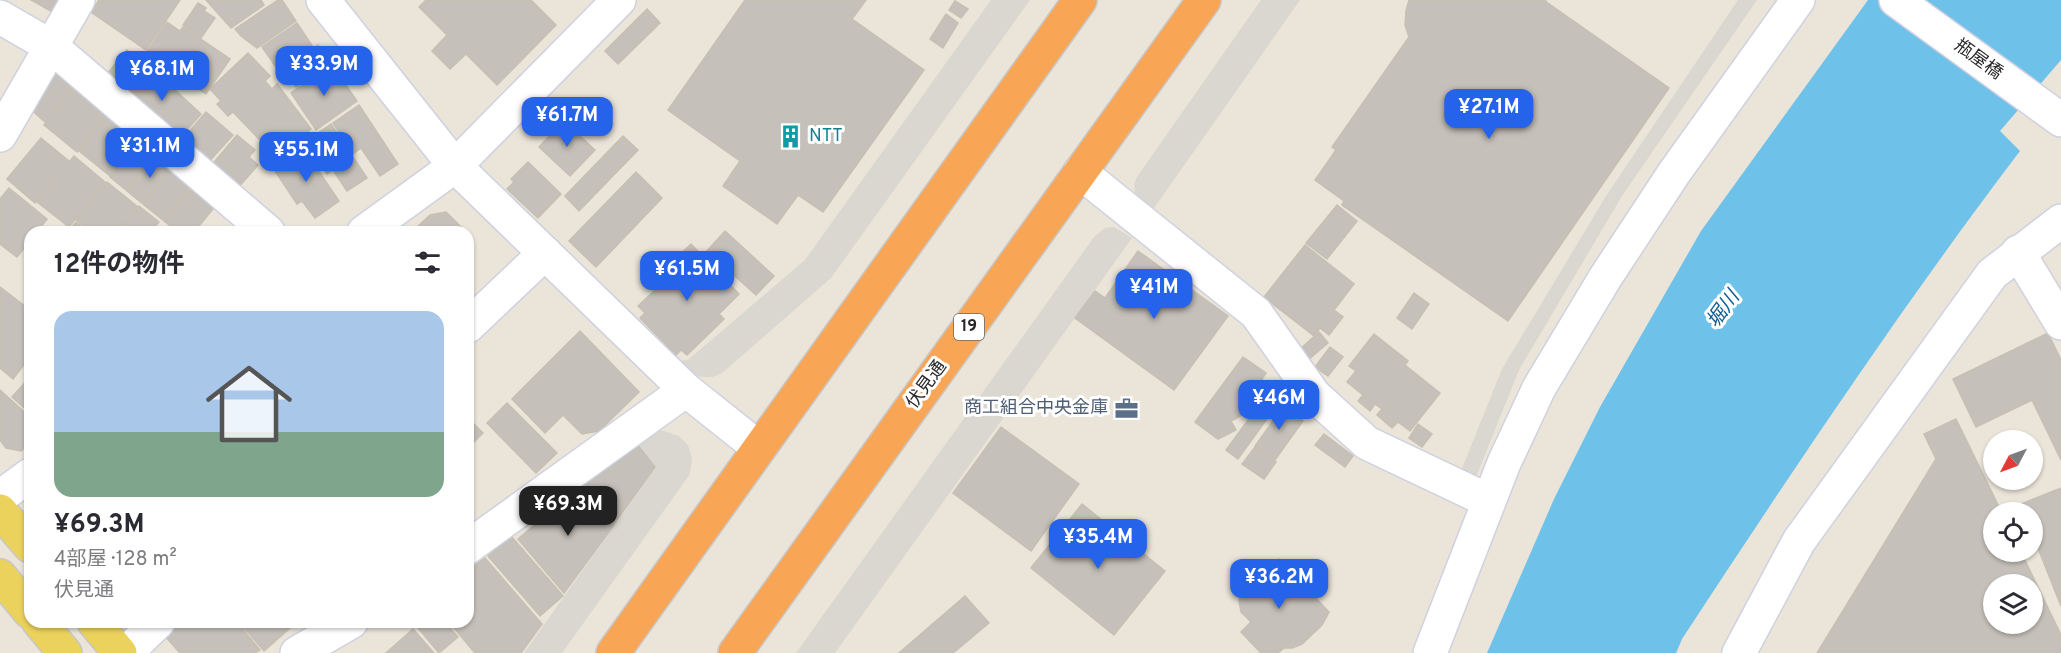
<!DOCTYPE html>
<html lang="ja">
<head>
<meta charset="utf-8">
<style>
  body { margin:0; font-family:Overpass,"Noto Sans JP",sans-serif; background:#f2f2f3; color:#2b2b33; height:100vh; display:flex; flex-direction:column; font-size:22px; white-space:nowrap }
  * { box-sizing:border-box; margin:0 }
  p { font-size:20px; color:#7c7c81 }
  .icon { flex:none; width:33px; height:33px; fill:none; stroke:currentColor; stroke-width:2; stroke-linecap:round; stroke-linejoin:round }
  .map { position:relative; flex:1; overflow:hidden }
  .panel { position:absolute; left:24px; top:226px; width:450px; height:402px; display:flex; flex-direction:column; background:#fff; border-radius:18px; box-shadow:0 2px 4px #0004 }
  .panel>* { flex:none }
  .needle { width:39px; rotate:229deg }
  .fabs { position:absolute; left:1983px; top:430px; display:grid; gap:12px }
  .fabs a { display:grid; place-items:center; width:60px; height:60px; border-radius:50%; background:#fff; box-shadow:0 2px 4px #0004; font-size:30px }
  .price { position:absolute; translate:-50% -51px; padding:0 14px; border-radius:12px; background:#2563eb; color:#fff; font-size:20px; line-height:39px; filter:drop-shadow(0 2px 3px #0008) }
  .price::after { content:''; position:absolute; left:50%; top:36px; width:18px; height:14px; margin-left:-9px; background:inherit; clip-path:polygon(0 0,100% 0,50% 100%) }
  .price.active { background:#222; color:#fff }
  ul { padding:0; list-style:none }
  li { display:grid; align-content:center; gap:12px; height:318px; padding:0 30px }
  li span { display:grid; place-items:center; height:186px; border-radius:18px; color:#555 }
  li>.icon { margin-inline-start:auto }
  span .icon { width:108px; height:108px; fill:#fffc; stroke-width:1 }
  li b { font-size:26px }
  h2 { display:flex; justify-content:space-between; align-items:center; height:72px; padding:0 30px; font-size:26px }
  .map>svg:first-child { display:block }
  .plaza { fill:#dad7d0 }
  .water { fill:#6ec2ea }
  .building { fill:#c5c0b9; stroke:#c5c0b3; stroke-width:1.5; fill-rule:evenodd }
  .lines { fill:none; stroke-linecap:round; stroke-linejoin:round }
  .street-casing { stroke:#cfd1e0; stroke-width:36 }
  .secondary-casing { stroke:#cfd1e0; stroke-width:36 }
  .primary-casing { stroke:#c7c7c7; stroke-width:36 }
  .highway-casing { stroke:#c7c7c7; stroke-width:36 }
  .street { stroke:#fff; stroke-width:33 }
  .secondary { stroke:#fff; stroke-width:33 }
  .primary { stroke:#ebd25d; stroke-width:33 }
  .highway { stroke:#f8a556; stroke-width:33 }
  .labels { text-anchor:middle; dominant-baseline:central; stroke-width:6; stroke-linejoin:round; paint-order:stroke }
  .shield { fill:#fff; stroke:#686868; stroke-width:1.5 }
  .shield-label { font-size:16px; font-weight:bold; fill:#282828 }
  .street-label { font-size:18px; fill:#282828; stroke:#fff }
  .culture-label { font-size:18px; fill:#0d838f; stroke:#fff; text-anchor:start }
  .service-label { font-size:18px; fill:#4e5e75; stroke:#fff; text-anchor:end }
  .water-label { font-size:20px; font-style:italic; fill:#115e92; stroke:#fff }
</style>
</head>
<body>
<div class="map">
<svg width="2061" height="653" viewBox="0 0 2061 653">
  <rect width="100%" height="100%" fill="#eae4d9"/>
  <!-- plaza -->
  <g class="plaza">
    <path d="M991,0H1030L831,278L722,373L713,377H702L688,372L676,361L688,360L805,260Z"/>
    <path d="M1261,0H1300L1152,211L1135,195L1134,184L1137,177Z"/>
    <path d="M1738,0H1757L1622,196L1519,370L1476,477L1461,471L1502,369L1606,196Z"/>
    <path d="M1114,227L1132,238L835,653H796L1094,237L1105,228Z"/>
    <path d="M657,431H664L679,436L688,445L692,458L690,474L562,653H524L656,467L637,443L647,435Z"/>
  </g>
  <!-- water -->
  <path class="water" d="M1868,0H2061V60L2000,131L2020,151C1900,309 1791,473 1682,639L1676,653H1487L1554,499L1600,407L1701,231Z"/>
  <!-- building -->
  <g class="building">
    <path d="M31,0H67L58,15Z"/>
    <path d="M99,0H180L146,50L91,12Z"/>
    <path d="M206,0H261L264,5L231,28Z"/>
    <path d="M278,0H282L296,21L257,48L241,36L235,29Z"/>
    <path d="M426,0H531L556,25L497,85L466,54L450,69L432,51L447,35L419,7Z"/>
    <path d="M745,0H866L852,19L924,70L823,212L798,195L777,224L723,186L740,161L668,110Z"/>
    <path d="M1409,0H1546L1545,1L1669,88L1508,321L1342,205L1344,201L1315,180L1336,150L1332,147L1409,37L1405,25L1406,11Z"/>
    <path d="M955,1L968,9L961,18L949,10Z"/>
    <path d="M198,3L206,8L204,11L215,18L201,38L183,25Z"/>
    <path d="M647,9L660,23L618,64L605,51Z"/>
    <path d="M946,14L958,23L943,48L930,39Z"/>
    <path d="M167,22L180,31L183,27L230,59L206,94L146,53Z"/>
    <path d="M297,23L313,47L278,70L262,47Z"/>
    <path d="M318,45L330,64L296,87L283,69Z"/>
    <path d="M127,50L146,66L124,90L106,75Z"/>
    <path d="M248,53L270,76L265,81L272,89L277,84L311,129L279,160L233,112L228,116L217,104L221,101L210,89Z"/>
    <path d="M150,63L178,87L175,90L201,114L178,140L123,93Z"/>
    <path d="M332,65L357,101L316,130L291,93Z"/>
    <path d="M56,70L75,86L45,122L27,106Z"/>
    <path d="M77,85L109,112L77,152L44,125Z"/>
    <path d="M359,105L398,164L380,176L361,148L353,154L333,123Z"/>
    <path d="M206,112L233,135L206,165L180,142Z"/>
    <path d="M108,114L139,140L110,176L79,151Z"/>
    <path d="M564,121L595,150L570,176L539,147Z"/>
    <path d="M331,124L367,178L347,191L333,170L327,174L312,151L317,147L311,138Z"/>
    <path d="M237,135L255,150L249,157L258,165L236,190L210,167Z"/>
    <path d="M623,136L638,150L579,211L565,196Z"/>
    <path d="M41,138L69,161L35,203L7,179Z"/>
    <path d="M139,140L156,154L126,190L110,177Z"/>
    <path d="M303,148L339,201L315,218L302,201L297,204L273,168Z"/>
    <path d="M156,155L173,168L143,204L127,191Z"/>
    <path d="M74,156L105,182L69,227L37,202Z"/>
    <path d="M528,162L561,194L538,218L507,189L514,182L511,179Z"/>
    <path d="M173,169L193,184L163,220L144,205Z"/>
    <path d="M636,172L662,198L596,267L569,241Z"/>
    <path d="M107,182L138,207L117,232H91L76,220Z"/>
    <path d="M194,185L217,204L194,232H178L164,221Z"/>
    <path d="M9,188L47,219L37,232H30V241L17,257L0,244V199Z"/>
    <path d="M1337,205L1357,221L1327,259L1306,243Z"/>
    <path d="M139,206L159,222L150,232H118Z"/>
    <path d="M446,212L466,232H412L430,215Z"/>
    <path d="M76,222L89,232H72L69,230Z"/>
    <path d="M725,231L774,276L756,295L707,251Z"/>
    <path d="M691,244L739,294L719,314L724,319L687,355L681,350L676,355L640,318L645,313L638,306L655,290L650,284Z"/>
    <path d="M1305,245L1354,284L1334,310L1343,317L1329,335L1320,328L1314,336L1264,297Z"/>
    <path d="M1138,251L1228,316L1174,390L1075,318L1095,291L1105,298Z"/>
    <path d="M0,287L30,310V357L13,379L0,368Z"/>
    <path d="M1414,293L1429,304L1412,329L1397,318Z"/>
    <path d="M580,331L639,392L599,431L582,434L563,415L545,433L512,399Z"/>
    <path d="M1319,332L1328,343L1308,360L1299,350Z"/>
    <path d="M2048,333L2061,360V460L2032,400L1976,427L1953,379Z"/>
    <path d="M1374,334L1408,361L1405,365L1440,393L1410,431L1398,422L1392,428L1377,415L1382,409L1375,404L1370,411L1358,401L1363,395L1347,382L1356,371L1349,366Z"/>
    <path d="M1330,347L1343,357L1328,376L1315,367Z"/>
    <path d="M1243,357L1266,373L1262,379L1265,386L1251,393L1254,400L1241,408L1244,414L1231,421L1236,430L1218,439L1195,422Z"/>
    <path d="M30,377V413L12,397Z"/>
    <path d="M1273,386L1282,392L1267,413L1269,416L1238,459L1226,450Z"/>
    <path d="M0,390L30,417V444L21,451L6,448L0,440Z"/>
    <path d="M1276,402L1303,421L1275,460L1255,446L1275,418L1268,413Z"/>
    <path d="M507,403L557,453L536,473L487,423Z"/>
    <path d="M468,418L483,433L468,448Z"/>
    <path d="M1956,419L2002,513H1994V552H2021L2061,635V653H1817L1936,459L1924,434ZM1994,585H2032V624H1994Z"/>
    <path d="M1418,424L1432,434L1422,447L1409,438Z"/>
    <path d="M1001,427L1079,484L1031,551L953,493Z"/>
    <path d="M1324,434L1353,456L1345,467L1315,445Z"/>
    <path d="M637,444L655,467L614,524L584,484Z"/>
    <path d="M1255,447L1276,462L1264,479L1242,464Z"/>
    <path d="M580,486L614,525L564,593L518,539Z"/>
    <path d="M2061,488V606L2032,533V513H2025L2021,504Z"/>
    <path d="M1082,504L1165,571L1114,635L1031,568Z"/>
    <path d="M511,536L563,596L540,616L488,556Z"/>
    <path d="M485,558L542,624L521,653H475L449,622H468V570Z"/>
    <path d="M1279,559L1329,612L1322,625L1302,644L1292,648H1284L1278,653H1261L1241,632L1251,622L1241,612L1239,600L1248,579L1259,568L1264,573Z"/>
    <path d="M965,596L989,623L953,653H899Z"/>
    <path d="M182,622H237L260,650L255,653H180L165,636Z"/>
    <path d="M239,622H297L264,651Z"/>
    <path d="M413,622H445L458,637L439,653Z"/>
    <path d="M413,629L434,653H386Z"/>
  </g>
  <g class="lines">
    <defs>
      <g id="street">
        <path d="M323,0L455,166L686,390L759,448"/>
        <path d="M0,17L52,47L268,232"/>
        <path d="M0,135L78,0"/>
        <path d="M1080,172L1256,313L1314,395L1367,443L1489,501"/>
        <path d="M364,232L455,166L619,0"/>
        <path d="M2018,252L2061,323"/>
        <path d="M468,326L545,253"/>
        <path d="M0,497L30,475"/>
        <path d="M468,547L686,390"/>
        <path d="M126,653L158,622"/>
        <path d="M297,653L351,622"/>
      </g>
      <g id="secondary">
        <path d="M1896,0L2061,120"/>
        <path d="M1430,653L1504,463L1539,388L1605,278L1674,173L1798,0"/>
        <path d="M1739,653L1799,541L1992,274L2061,221"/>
      </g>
      <g id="primary">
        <path d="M0,511L30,546"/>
        <path d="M0,576L30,612"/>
        <path d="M39,622L65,653"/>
        <path d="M94,622L120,653"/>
      </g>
      <g id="highway">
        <path d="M613,653L1080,0"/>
        <path d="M735,653L1204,0"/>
      </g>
    </defs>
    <!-- street casing -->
    <use href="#street" class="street-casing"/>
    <!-- secondary casing -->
    <use href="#secondary" class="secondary-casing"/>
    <!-- primary casing -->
    <use href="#primary" class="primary-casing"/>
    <!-- highway casing -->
    <use href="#highway" class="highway-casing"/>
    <!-- street -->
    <use href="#street" class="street"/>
    <!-- secondary -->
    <use href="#secondary" class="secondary"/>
    <!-- primary -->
    <use href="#primary" class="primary"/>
    <!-- highway -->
    <use href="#highway" class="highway"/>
  </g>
  <!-- icons -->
  <defs>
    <symbol id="building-bare" viewBox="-9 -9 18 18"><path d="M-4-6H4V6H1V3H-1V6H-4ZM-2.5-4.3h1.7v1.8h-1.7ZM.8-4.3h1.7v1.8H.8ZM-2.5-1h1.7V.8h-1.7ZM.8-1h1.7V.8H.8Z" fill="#0f9aa8" stroke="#fff" stroke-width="2.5" paint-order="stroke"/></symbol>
    <symbol id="office-bare" viewBox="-9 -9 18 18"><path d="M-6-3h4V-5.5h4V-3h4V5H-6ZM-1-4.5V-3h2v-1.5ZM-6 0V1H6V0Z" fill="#5c6f8a" stroke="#fff" stroke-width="2.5" paint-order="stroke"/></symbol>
  </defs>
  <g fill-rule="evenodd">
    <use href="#building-bare" x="774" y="120" width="33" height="33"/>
    <use href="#office-bare" x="1110" y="392" width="33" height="33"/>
  </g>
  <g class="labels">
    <!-- shield labels -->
    <rect class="shield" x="954" y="314" width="30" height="26" rx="4.5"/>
    <g class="shield-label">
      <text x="969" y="327">19</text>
    </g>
    <!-- street labels -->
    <g class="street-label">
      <text transform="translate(1978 60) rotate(36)">瓶屋橋</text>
      <text transform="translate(927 385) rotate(-54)">伏見通</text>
    </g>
    <!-- culture labels -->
    <g class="culture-label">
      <text x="809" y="136">NTT</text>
    </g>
    <!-- service labels -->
    <g class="service-label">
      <text x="1108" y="408">商工組合中央金庫</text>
    </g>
    <!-- water labels -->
    <g class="water-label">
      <text transform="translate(1724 310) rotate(-54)">堀川</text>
    </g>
  </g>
</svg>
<div class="fabs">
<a><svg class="needle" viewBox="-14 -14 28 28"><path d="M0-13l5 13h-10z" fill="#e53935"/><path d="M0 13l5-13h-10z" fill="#7c7c81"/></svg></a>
<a><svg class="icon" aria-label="locate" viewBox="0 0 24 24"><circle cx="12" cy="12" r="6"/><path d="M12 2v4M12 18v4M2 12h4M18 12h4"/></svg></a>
<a><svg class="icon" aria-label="layers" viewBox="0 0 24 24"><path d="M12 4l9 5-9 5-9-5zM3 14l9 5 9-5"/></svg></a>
</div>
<b class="price" style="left:324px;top:97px">¥33.9M</b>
<b class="price" style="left:162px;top:102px">¥68.1M</b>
<b class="price" style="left:1489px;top:140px">¥27.1M</b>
<b class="price" style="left:567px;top:148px">¥61.7M</b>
<b class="price" style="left:150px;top:179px">¥31.1M</b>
<b class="price" style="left:306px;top:183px">¥55.1M</b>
<b class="price" style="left:687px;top:302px">¥61.5M</b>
<b class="price" style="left:1154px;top:320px">¥41M</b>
<b class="price" style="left:1279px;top:431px">¥46M</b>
<b class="price active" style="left:568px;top:537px">¥69.3M</b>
<b class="price" style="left:1098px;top:570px">¥35.4M</b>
<b class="price" style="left:1279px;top:610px">¥36.2M</b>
<section class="panel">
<h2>12件の物件<svg class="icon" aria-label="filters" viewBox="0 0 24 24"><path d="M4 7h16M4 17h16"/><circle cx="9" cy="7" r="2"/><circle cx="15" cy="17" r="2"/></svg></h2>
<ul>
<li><span style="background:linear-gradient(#a9c7e8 65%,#7fa58c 0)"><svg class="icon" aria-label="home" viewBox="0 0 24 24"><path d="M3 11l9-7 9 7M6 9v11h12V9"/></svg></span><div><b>¥69.3M</b><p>4部屋 · 128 m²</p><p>伏見通</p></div></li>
</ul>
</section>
</div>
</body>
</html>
